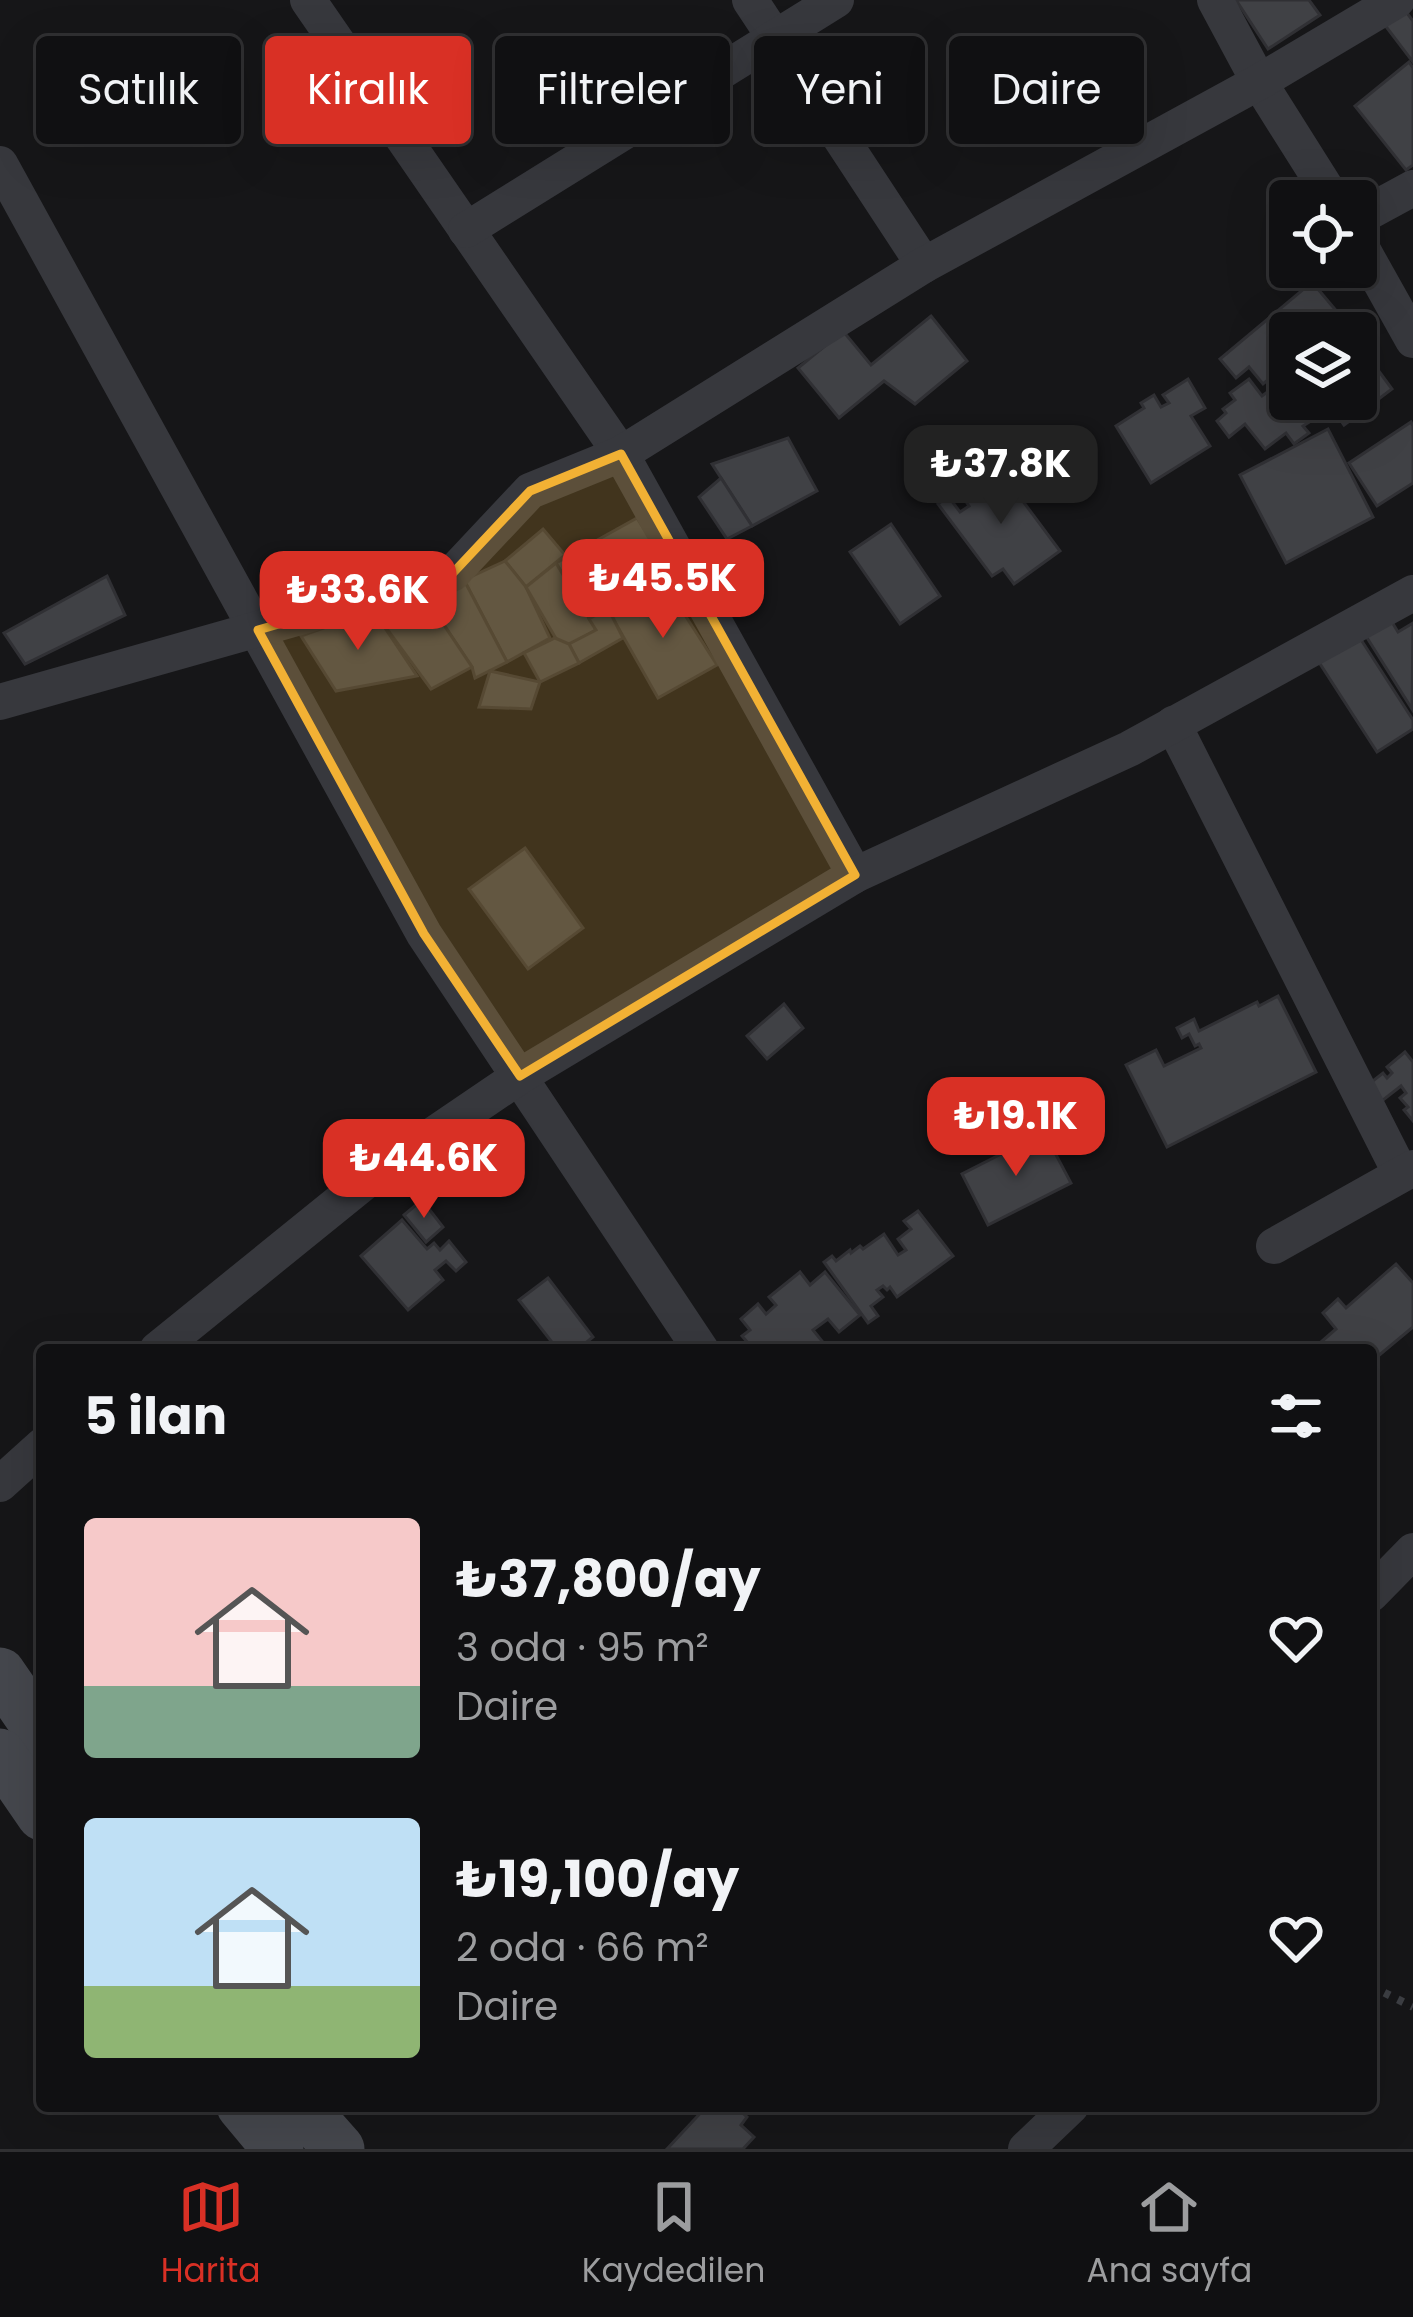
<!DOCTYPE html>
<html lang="tr">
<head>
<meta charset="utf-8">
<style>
  body { margin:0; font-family:Poppins,sans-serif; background:#1e1e20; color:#f1f3f6; height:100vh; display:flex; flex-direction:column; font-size:45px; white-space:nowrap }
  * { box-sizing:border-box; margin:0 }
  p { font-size:39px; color:#9c9d9f }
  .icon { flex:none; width:66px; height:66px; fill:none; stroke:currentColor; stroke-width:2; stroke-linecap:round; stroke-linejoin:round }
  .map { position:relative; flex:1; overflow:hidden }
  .side { position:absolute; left:36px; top:1344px; width:1341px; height:768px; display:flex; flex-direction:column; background:#101012; border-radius:12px; box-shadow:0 12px 48px #0002,0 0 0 3px #303032 }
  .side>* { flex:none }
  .hud { position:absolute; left:36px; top:36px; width:1341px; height:108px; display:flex; gap:24px }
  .tools { position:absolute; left:1269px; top:180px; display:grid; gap:24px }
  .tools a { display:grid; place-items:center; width:108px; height:108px; border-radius:12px; background:#101012; box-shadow:0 12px 48px #0002,0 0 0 3px #303032; font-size:60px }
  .price { position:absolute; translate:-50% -102px; padding:0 27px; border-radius:24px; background:#d93025; color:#fff; font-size:39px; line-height:78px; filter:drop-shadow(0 3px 6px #0008) }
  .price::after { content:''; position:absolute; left:50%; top:72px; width:36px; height:27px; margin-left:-18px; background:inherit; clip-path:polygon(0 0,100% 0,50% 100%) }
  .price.current { background:#222; color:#fff }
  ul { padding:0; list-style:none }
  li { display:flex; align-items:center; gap:36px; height:300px; padding:0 48px }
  li span { display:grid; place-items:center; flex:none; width:336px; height:240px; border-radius:12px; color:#555 }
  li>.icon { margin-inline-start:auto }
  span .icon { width:144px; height:144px; fill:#fffc; stroke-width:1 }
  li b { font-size:51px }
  h2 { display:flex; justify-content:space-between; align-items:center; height:144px; padding:0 48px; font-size:51px }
  .tag { padding:0 42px; border-radius:12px; background:#101012; box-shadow:0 12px 48px #0002,0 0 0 3px #303032; font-size:42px; line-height:108px }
  .tag.current { background:#d93025; color:#fff }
  .dock { display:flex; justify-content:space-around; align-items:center; height:168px; border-top:3px solid #303032; background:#101012; font-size:33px; color:#9c9d9f }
  .dock a { display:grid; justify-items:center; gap:6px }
  .dock .current { color:#d93025 }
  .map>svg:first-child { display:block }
  .building { fill:#404145; stroke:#303034; stroke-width:3 }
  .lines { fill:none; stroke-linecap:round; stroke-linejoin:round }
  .path { stroke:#3d3f44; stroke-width:8; stroke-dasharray:6 9; stroke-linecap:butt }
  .street { stroke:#37383d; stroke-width:36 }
  .secondary { stroke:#45474d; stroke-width:51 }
  .marked { fill:#f2b134; fill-opacity:0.2; stroke:#f2b134; stroke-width:9; stroke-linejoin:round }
</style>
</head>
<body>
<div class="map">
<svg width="1413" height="2149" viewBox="0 0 1413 2149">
  <rect width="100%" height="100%" fill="#161618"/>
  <!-- building -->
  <g class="building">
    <path d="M1236,0H1309L1320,15L1268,49Z"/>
    <path d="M1404,9L1413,21V62L1384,24Z"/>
    <path d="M1409,62L1413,68V165L1406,170L1355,106Z"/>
    <path d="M1312,282L1355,333H1290V366L1288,363L1263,384L1249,367L1236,378L1220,359Z"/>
    <path d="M931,316L967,361L915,404L884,381L839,418L798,368L843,331L871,365Z"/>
    <path d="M1364,351L1392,389L1344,425L1332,408L1324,413L1313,399H1356V357Z"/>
    <path d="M1188,379L1205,408L1191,416L1210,446L1151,483L1116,426L1144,408L1141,403L1154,395L1161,407L1169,403L1163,395Z"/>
    <path d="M1249,379L1262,396L1284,380L1290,387V399H1299L1314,419L1303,426L1309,433L1294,444L1286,433L1265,449L1245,424L1229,437L1217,421L1226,413L1223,409L1235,400L1230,393Z"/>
    <path d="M1411,422L1413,426V483L1377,506L1349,463Z"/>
    <path d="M1328,429L1373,517L1286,563L1240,475Z"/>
    <path d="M788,438L817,491L752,526L712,464Z"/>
    <path d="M996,465L1060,551L1014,584L1003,569L992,576L938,504L948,496L960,512L969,506L960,493Z"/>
    <path d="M721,478L752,526L727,539L699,497Z"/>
    <path d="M637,518L671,571L589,619L556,563Z"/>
    <path d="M891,524L940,596L900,624L850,552Z"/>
    <path d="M543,529L565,555L526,587L505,561Z"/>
    <path d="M505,561L526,587L550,638L507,662L464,580Z"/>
    <path d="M556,563L596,630L562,649L526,587Z"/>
    <path d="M107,576L125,615L25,664L4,633Z"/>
    <path d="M464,580L507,662L475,678L472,667L421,590Z"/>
    <path d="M665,584L717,665L658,698L611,615Z"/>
    <path d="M425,597L472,667L431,689L373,610Z"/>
    <path d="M608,608L623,638L579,663L569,644L596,630L589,619Z"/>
    <path d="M373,610L417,676L336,691L301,636Z"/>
    <path d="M1389,617L1398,632L1413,623L1412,709L1364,633Z"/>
    <path d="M1358,635L1413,720V729L1377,752L1315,656Z"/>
    <path d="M555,638L569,644L579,663L540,682L524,653Z"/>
    <path d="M490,671L540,682L531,709L479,707Z"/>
    <path d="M525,848L583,928L528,969L469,889Z"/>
    <path d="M1278,996L1316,1072L1167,1147L1126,1065L1156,1050L1164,1066L1201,1048L1199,1044L1195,1046L1189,1034L1182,1038L1177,1028L1194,1019L1199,1031L1257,1002L1259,1006Z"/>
    <path d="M784,1004L803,1028L767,1059L747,1036Z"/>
    <path d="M1405,1052L1413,1062V1121L1404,1110L1408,1107L1400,1098L1406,1093L1401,1086L1378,1104L1365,1087L1383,1073L1387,1078L1392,1073L1387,1067Z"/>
    <path d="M1044,1132L1071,1183L988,1225L962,1174Z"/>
    <path d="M422,1200L443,1227L426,1242L404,1215Z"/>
    <path d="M918,1211L953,1256L897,1297L890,1287L887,1290L883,1286L877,1290L883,1297L871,1306L878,1316L868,1323L824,1262L832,1256L836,1261L850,1250L851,1253L860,1246L863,1249L884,1234L898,1255L906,1250L898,1239L911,1229L904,1221Z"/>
    <path d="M402,1220L427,1249L434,1243L440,1250L449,1241L466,1262L456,1271L446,1261L435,1270L443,1280L408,1310L361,1256Z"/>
    <path d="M1396,1264L1413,1283V1327L1371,1362V1350H1328L1321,1342L1336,1329L1323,1313L1338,1299L1346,1308Z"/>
    <path d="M800,1272L810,1285L825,1272L860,1315L839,1332L828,1319L813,1330L822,1341L811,1350H754L742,1336L750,1330L741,1319L758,1304L766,1314L776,1305L769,1297Z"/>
    <path d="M548,1278L593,1337L577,1350H558L519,1300Z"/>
    <path d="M707,2106H735L747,2117L741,2125L754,2137L743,2149H667Z"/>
  </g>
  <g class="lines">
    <!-- path -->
    <path class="path" d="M1371,1986L1413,2007"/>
    <!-- street -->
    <g class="street">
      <path d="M308,0L621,454L855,875"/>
      <path d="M750,0L924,265"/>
      <path d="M1215,0L1259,82L1334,201"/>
      <path d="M0,164L424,934L701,1350"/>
      <path d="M1356,219L1413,188"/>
      <path d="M466,230L836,0"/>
      <path d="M1356,238L1413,340"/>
      <path d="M0,702L452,574L530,491L621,454L924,265L1259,82L1397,0"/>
      <path d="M1173,724L1401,1174"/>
      <path d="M1274,1246L1413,1168"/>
      <path d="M157,1350L367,1180L520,1076L855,875L1129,749L1413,593"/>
      <path d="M0,1484L42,1446"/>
      <path d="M1371,1594L1413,1551"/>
      <path d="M1026,2149L1071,2106"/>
    </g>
    <!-- secondary -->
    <g class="secondary">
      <path d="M0,1673L42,1734"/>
      <path d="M0,1754L42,1815"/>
      <path d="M242,2106L278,2149"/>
      <path d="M301,2106L339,2149"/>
    </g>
  </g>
  <!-- marked area -->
  <path class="marked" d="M621,454L855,875L520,1076L424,934L258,630L452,574L530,491Z"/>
</svg>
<div class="tools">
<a><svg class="icon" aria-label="locate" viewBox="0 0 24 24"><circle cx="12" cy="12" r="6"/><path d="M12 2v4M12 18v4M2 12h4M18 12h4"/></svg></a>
<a><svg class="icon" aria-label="layers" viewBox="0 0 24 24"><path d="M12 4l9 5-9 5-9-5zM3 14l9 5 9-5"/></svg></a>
</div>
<b class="price current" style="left:1001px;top:527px">₺37.8K</b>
<b class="price" style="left:663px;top:641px">₺45.5K</b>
<b class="price" style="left:358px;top:653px">₺33.6K</b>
<b class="price" style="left:1016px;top:1179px">₺19.1K</b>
<b class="price" style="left:424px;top:1221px">₺44.6K</b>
<div class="hud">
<a class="tag">Satılık</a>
<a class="tag current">Kiralık</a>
<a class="tag">Filtreler</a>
<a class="tag">Yeni</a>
<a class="tag">Daire</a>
</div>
<section class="side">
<h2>5 ilan<svg class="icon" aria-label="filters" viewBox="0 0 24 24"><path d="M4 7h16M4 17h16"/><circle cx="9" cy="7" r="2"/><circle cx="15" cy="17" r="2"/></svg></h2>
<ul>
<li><span style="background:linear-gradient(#f6c9c9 70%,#7fa58c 0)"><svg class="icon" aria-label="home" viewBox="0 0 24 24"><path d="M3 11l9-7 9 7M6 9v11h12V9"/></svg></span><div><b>₺37,800/ay</b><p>3 oda · 95 m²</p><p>Daire</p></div><svg class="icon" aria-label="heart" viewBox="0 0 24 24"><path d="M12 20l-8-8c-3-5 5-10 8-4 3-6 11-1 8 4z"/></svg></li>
<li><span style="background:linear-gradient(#bfe0f5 70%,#8fb573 0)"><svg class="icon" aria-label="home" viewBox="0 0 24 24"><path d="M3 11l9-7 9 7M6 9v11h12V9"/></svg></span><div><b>₺19,100/ay</b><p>2 oda · 66 m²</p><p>Daire</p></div><svg class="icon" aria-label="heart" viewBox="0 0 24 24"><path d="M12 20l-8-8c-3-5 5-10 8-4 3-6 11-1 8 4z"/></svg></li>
</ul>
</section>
</div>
<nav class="dock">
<a class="current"><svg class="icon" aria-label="map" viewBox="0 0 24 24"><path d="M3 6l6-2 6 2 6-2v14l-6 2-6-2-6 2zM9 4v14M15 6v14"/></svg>Harita</a>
<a><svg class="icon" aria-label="saved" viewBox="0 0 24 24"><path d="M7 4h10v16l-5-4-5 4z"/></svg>Kaydedilen</a>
<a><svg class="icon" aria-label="home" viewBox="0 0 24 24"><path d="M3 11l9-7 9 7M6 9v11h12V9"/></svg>Ana sayfa</a>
</nav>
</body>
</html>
